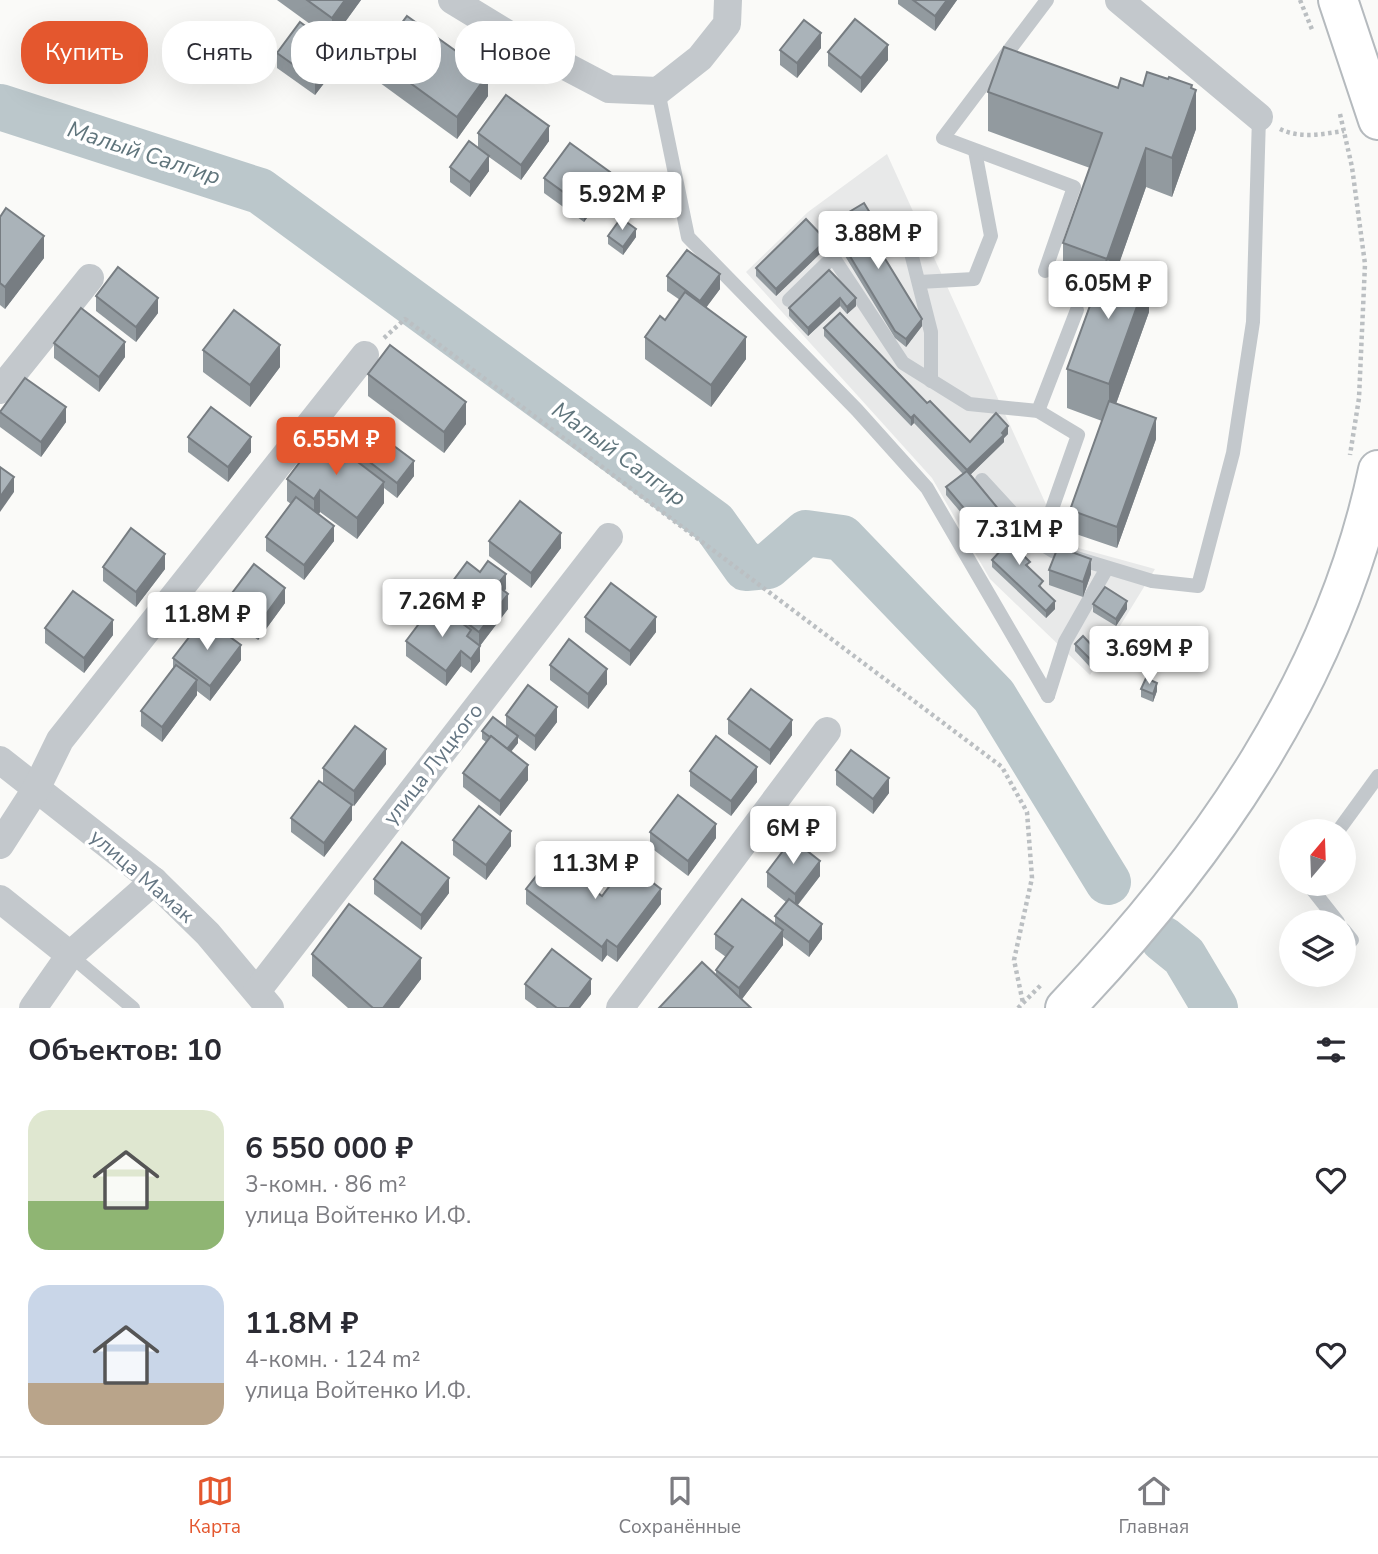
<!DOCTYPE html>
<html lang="ru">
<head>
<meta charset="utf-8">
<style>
  body { margin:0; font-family:"Nunito Sans",sans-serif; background:#f2f2f3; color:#2b2b33; height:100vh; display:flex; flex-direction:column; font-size:26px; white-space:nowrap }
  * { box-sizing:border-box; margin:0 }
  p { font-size:23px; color:#7c7c81 }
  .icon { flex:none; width:38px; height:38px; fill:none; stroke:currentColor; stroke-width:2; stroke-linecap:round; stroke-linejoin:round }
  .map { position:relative; height:1008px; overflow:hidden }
  .details { display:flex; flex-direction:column; background:#fff; flex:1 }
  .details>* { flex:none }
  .top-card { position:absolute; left:21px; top:21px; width:700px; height:63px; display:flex; gap:14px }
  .needle { width:46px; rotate:19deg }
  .buttons { position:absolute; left:1279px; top:819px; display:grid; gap:14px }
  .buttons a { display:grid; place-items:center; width:77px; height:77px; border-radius:50%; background:#fff; box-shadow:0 7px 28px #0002; font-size:35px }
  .price { position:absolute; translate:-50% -60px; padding:0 16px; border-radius:7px; background:#fff; color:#222; font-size:23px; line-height:46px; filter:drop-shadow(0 2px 4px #0008) }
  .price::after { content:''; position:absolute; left:50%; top:42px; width:21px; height:16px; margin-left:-10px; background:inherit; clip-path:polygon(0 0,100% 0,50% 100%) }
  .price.active { background:#e4572e; color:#fff }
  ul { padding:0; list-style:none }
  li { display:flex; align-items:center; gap:21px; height:175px; padding:0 28px }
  li span { display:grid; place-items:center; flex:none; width:196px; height:140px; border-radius:21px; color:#555 }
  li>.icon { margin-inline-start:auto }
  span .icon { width:84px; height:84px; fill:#fffc; stroke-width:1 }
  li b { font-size:30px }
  h2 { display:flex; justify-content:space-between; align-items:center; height:84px; padding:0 28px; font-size:30px }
  .chip { padding:0 24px; border-radius:28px; background:#fff; box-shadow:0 7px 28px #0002; font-size:24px; line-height:63px }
  .chip.active { background:#e4572e; color:#fff }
  .menu { display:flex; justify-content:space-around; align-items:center; height:98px; border-top:2px solid #e1e1e2; background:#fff; font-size:19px; color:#7c7c81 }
  .menu a { display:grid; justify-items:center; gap:4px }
  .menu .active { color:#e4572e }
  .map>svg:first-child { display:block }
  .built { fill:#e8e9e9 }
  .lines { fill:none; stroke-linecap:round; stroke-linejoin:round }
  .river { stroke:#bbc7cb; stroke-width:46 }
  .primary-casing { stroke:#b5babe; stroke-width:42 }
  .path { stroke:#bbbfc2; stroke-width:4.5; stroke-dasharray:3.5 3.5; stroke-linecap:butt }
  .lane { stroke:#c3c8cc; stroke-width:14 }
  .street { stroke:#c3c8cc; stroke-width:28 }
  .primary { stroke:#fff; stroke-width:38 }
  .wall { fill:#929a9f }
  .shaded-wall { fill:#777d82 }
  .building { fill:#aab3b9; stroke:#777d82; stroke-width:2 }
  .labels { text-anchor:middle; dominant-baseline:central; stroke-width:7; stroke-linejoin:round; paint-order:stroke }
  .street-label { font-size:21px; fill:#657683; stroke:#fff }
  .water-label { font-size:23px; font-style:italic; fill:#60757c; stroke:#fff }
</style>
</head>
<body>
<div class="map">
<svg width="1378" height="1008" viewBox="0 0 1378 1008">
  <rect width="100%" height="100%" fill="#fafaf8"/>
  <!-- built -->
  <path class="built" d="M887,154L1064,544L1155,569L1090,675L990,579L932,478L746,272L808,212Z"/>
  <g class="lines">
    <!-- river -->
    <g class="river">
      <path d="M0,107L260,191L714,523L746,568L768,566L806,533L842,538L994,696L1108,882"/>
      <path d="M1163,939L1184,956L1215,1008"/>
    </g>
    <defs>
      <g id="primary">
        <path d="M1338,0L1378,120"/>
        <path d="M1065,1008C1210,856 1334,679 1378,470"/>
      </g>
    </defs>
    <!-- primary casing -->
    <use href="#primary" class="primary-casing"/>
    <!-- path -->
    <g class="path">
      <path d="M1300,0L1313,32"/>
      <path d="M1340,114L1352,167L1365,264L1359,398L1350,455"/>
      <path d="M1280,129C1300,139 1323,134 1344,131"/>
      <path d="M384,338L405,319L1002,767L1027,812L1032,878L1014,960L1023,1003"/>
      <path d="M1018,1008L1042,984"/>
    </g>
    <!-- lane -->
    <g class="lane">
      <path d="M658,91L688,237L857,410L927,488L1048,696"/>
      <path d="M910,249L931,332V381"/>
      <path d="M1045,271L1074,187L943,138L1047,0"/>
      <path d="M919,282L974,279L991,236L975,151"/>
      <path d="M789,300L833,257L903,363L969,404L1038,411L1078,435L1040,543"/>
      <path d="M1038,411L1077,310"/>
      <path d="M982,480L1040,543L1053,551L1152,581L1198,586L1233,453L1253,322L1259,117"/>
      <path d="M1048,696L1065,642L1107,568"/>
      <path d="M1338,831L1378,776"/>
      <path d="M1308,884L1338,922"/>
      <path d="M1344,930L1352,940"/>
      <path d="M70,955L133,1008"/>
    </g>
    <!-- street -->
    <g class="street">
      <path d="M452,0L529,47L609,89L658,91L700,58L727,24L728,0"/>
      <path d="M1119,0L1259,117"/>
      <path d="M0,390L90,278"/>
      <path d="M0,760L154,881L208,934L270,1008"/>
      <path d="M0,845L36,789L60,740L365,355"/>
      <path d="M0,899L70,955"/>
      <path d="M257,991L609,537"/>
      <path d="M33,1008L70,955L154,881"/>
      <path d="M620,1008L827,731"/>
    </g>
    <!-- primary -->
    <use href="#primary" class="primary"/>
  </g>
  <!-- wall -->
  <g class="wall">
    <path d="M277,0H361L332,40Z"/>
    <path d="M898,0H957L935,31L898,4Z"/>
    <path d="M821,48L797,78L780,65V50Z"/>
    <path d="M828,52L888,60L861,93L828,66Z"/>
    <path d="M277,53L338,65L315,95L277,68Z"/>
    <path d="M376,58L488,96L457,139L376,80Z"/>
    <path d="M1143,86L1196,129L1172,197L1146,187L1119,263L1149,312L1116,404L1156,439L1117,548L1070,532V510L1102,421L1067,408V369L1094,293L1063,282V243L1090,168L988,131V92L1118,88Z"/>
    <path d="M478,133L549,141L521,180L489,157V171L470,197L450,182V167L478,148Z"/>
    <path d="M544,178L610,187L584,222L544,193Z"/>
    <path d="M0,217L44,258L5,309L0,305Z"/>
    <path d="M834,221L878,233L872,237L922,326L906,347L895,338L845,256V248H846L834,229Z"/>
    <path d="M608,236L636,237L623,255L608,244Z"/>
    <path d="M826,248L776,296L756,276V268Z"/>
    <path d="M829,270L856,306L847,314L840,306L808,336L789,316V308Z"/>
    <path d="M667,276L720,289L706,307L746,359L711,407L645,359V337L665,320L680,300L667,291Z"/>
    <path d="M96,296L158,313L136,342L96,311Z"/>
    <path d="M824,328L927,403L970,442L1008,434L1004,438V442L970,475L1000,518L980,535L946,495V487L963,474L914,423L911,426L824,336Z"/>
    <path d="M54,343L125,357L99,392L54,358Z"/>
    <path d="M203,350L280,367L250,407L203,372Z"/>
    <path d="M368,374L466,424L444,453L368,396Z"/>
    <path d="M0,412L66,422L41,457L0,427Z"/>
    <path d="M188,437L251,452L228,482L188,452Z"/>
    <path d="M354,450L414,476L397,498L384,488V503L357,539L320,512L319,514L334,541L304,580L266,551V537L291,504L287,501V479L354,459Z"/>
    <path d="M990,537L1017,540L1012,545L1030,568L1055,609L1046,618L992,567V560L998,553L990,545Z"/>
    <path d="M489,541L561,548L531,588L489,556Z"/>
    <path d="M103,567L165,569L136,607L103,581Z"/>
    <path d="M1049,570L1091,574L1083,597L1049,585Z"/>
    <path d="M480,572L506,589L504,591L508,609L480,646V661L471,673L461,666L446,686L406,656V641L438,614V601Z"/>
    <path d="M226,601L285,603L258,640L226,616Z"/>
    <path d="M1093,604L1127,609L1116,626L1093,612Z"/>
    <path d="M585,617L656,632L630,666L585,632Z"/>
    <path d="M45,628L113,635L84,673L45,643Z"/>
    <path d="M1075,644L1098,659L1090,667L1075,651Z"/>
    <path d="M173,658L241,660L210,701L197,691V695L162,742L141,726V711L173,668Z"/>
    <path d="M550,665L607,684L588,709L550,680Z"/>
    <path d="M1141,689L1157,691L1153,702L1141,697Z"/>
    <path d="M506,715L557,722L535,751L518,738V743L511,752L528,780L500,816L463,787V773L486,742L482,739V731L506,727Z"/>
    <path d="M728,719L792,735L770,765L728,734Z"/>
    <path d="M386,764L354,806L323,783V768Z"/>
    <path d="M836,770L889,793L873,814L836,785Z"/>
    <path d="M690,771L757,782L731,816L690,786Z"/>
    <path d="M291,818L352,820L324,857L291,832Z"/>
    <path d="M650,832L716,838L688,876L650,847Z"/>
    <path d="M453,840L511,846L486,880L453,855Z"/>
    <path d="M767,872L820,876L798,905L822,939L809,957L783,937V945L742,999L716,975V970L726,957L715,949V934L775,924V916L786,902L767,887Z"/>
    <path d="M374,879L449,893L421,930L374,894Z"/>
    <path d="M526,889L602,896L661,904L617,962L607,955L602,962L526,904Z"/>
    <path d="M312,954L421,979L399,1008H348L312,976Z"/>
    <path d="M525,984L591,994L580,1008H537L525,999Z"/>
  </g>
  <!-- shaded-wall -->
  <g class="shaded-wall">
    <path d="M345,0H361L332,40V18Z"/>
    <path d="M947,0H957L935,31V16Z"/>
    <path d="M821,33V48L797,78V63Z"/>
    <path d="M888,45V60L861,93V78Z"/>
    <path d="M338,50V65L315,95V80Z"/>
    <path d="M488,74V96L457,139V117Z"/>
    <path d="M1192,85V101L1196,90V129L1172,197V158Z"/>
    <path d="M549,126V141L521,180V165Z"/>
    <path d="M1146,148V187L1107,298V259Z"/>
    <path d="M489,156V171L470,197V182Z"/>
    <path d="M610,172V187L584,222V207Z"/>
    <path d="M878,226V233L868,239V231Z"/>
    <path d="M636,229V237L623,255V247Z"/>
    <path d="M44,236V258L5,309V287Z"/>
    <path d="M826,240V248L776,296V289Z"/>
    <path d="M1149,273V312L1109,423V384Z"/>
    <path d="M720,274V289L700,316V301Z"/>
    <path d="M158,298V313L136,342V327Z"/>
    <path d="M840,298V306L808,336V328Z"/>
    <path d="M856,298V306L847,314V307Z"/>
    <path d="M922,319V326L906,347V339Z"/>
    <path d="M746,337V359L711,407V385Z"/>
    <path d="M125,342V357L99,392V377Z"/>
    <path d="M280,345V367L250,407V385Z"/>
    <path d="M466,402V424L444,453V432Z"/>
    <path d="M66,407V422L41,457V442Z"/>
    <path d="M914,415V423L911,426V418Z"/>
    <path d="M1156,418V439L1117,548V527Z"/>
    <path d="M1008,426V434L1004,438V442L967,478V470Z"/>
    <path d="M251,437V452L228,482V467Z"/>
    <path d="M414,461V476L397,498V483Z"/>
    <path d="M14,477V492L0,512V497Z"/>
    <path d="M384,482V503L357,539V518Z"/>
    <path d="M320,490V512L314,521V499Z"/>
    <path d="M1000,511V518L980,535V527Z"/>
    <path d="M334,526V541L304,580V565Z"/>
    <path d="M561,533V548L531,588V573Z"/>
    <path d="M1017,533V540L1009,549V541Z"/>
    <path d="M165,554V569L136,607V592Z"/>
    <path d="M1091,559V574L1083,597V582Z"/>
    <path d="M506,574V589L497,600V585Z"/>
    <path d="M285,588V603L258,640V625Z"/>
    <path d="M508,594V609L479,647V632Z"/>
    <path d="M1055,601V609L1046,618V611Z"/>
    <path d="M1127,601V609L1116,626V619Z"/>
    <path d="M656,617V632L630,666V651Z"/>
    <path d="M113,620V635L84,673V658Z"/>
    <path d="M241,645V660L210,701V686Z"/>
    <path d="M480,646V661L471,673V659Z"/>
    <path d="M461,651V666L446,686V671Z"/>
    <path d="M1098,652V659L1090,667V659Z"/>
    <path d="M607,669V684L588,709V694Z"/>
    <path d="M197,680V695L162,742V727Z"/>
    <path d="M1157,683V691L1153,702V694Z"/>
    <path d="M557,707V722L535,751V736Z"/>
    <path d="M792,720V735L770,765V750Z"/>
    <path d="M518,736V743L506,757V750Z"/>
    <path d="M386,749V764L354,806V791Z"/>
    <path d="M528,765V780L500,816V801Z"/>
    <path d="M757,767V782L731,816V801Z"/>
    <path d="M889,778V793L873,814V799Z"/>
    <path d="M352,805V820L324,857V843Z"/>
    <path d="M716,824V838L688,876V861Z"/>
    <path d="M511,831V846L486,880V865Z"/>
    <path d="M820,861V876L795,908V894Z"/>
    <path d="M449,878V893L421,930V915Z"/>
    <path d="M661,889V904L617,962V947Z"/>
    <path d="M822,924V939L809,957V942Z"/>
    <path d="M783,930V945L739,1003V988Z"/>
    <path d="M607,940V955L602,962V947Z"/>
    <path d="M421,958V979L399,1008H383Z"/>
    <path d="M591,979V994L580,1008H569Z"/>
  </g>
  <!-- building -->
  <g class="building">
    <path d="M307,0H345L332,18Z"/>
    <path d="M913,0H947L935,16Z"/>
    <path d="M407,16L488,74L457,117L376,58Z"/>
    <path d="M855,19L888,45L861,78L828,52Z"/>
    <path d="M804,20L821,33L797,63L780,50Z"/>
    <path d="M300,22L338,50L315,80L277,53Z"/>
    <path d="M1004,47L1118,88L1121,78L1143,86L1147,72L1168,79L1169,77L1192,85L1191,88L1196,90L1172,158L1146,148L1107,259L1063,243L1102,133L988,92Z"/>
    <path d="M506,95L549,126L521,165L478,133Z"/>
    <path d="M469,141L489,156L470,182L450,167Z"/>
    <path d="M570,143L610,172L584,207L544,178Z"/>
    <path d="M864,203L878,226L868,231L922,319L906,339L895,331L845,248L849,245L834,221Z"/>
    <path d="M6,208L44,236L5,287L0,283V217Z"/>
    <path d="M621,218L636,229L623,247L608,236Z"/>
    <path d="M806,219L826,240L776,289L756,268Z"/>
    <path d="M687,250L720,274L700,301L667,276Z"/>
    <path d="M1107,259L1149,273L1109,384L1067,369Z"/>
    <path d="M118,267L158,298L136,327L96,296Z"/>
    <path d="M829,270L856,298L847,307L840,298L808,328L789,308Z"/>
    <path d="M685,292L746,337L711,385L645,337L660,316L665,320Z"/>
    <path d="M81,308L125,342L99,377L54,343Z"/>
    <path d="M234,310L280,345L250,385L203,350Z"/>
    <path d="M840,313L927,403L930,401L970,442L996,413L1008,426L1002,433L1004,435L967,470L914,415L911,418L824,328Z"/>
    <path d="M390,345L466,402L444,432L368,374Z"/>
    <path d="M25,378L66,407L41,442L0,412Z"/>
    <path d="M1109,401L1156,418L1117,527L1070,510Z"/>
    <path d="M211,407L251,437L228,467L188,437Z"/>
    <path d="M370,428L414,461L397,483L354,450Z"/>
    <path d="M321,434L384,482L357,518L320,490L314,499L287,479Z"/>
    <path d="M0,467L14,477L0,497Z"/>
    <path d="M967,471L1000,511L980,527L946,487Z"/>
    <path d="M296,497L334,526L304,565L266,537Z"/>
    <path d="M520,501L561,533L531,573L489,541Z"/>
    <path d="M1005,522L1017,533L1009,541L1030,562L1026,565L1043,581L1039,586L1055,601L1046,611L992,560L1002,549L990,537Z"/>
    <path d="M131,528L165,554L136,592L103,567Z"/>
    <path d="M1058,547L1091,559L1083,582L1049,570Z"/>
    <path d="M488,561L506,574L497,585L508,594L479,632L438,601L467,562L480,572Z"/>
    <path d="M254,564L285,588L258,625L226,601Z"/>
    <path d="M611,583L656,617L630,651L585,617Z"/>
    <path d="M1105,587L1127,601L1116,619L1093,604Z"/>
    <path d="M73,591L113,620L84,658L45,628Z"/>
    <path d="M430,609L443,618L447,612L471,630L467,636L480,646L471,659L461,651L446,671L406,641Z"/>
    <path d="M204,618L241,645L210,686L173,658Z"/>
    <path d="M1083,636L1098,652L1090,659L1075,644Z"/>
    <path d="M569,639L607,669L588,694L550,665Z"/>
    <path d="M176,665L197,680L162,727L141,711Z"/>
    <path d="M1146,678L1157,683L1153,694L1141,689Z"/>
    <path d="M528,685L557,707L535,736L506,715Z"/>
    <path d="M751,689L792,720L770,750L728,719Z"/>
    <path d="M493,717L518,736L507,749L491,736L490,737L482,731Z"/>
    <path d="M355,726L386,749L354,791L323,768Z"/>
    <path d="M491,736L528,765L500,801L463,773Z"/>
    <path d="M716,736L757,767L731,801L690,771Z"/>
    <path d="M851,750L889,778L873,799L836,770Z"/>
    <path d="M319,781L352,805L324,843L291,818Z"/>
    <path d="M678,795L716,824L688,861L650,832Z"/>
    <path d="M479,806L511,831L486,865L453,840Z"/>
    <path d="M792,839L820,861L795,894L767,872Z"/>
    <path d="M402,842L449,878L421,915L374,879Z"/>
    <path d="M551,857L602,896L627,863L661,889L617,947L607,940L602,947L526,889Z"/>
    <path d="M742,899L783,930L739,988L716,970L733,947L715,934Z"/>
    <path d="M789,899L822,924L809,942L775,916Z"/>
    <path d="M349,904L421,958L383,1008H373L312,954Z"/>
    <path d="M552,949L591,979L569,1008H557L525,984Z"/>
    <path d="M702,962L751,1008H659Z"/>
  </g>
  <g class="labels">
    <!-- street labels -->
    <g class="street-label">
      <text transform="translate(433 764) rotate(-52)">улица Луцкого</text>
      <text transform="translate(142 876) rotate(41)">улица Мамак</text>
    </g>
    <!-- water labels -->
    <g class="water-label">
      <text transform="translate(144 153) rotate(18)">Малый Салгир</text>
      <text transform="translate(619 454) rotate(36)">Малый Салгир</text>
    </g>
  </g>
</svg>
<div class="buttons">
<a><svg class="needle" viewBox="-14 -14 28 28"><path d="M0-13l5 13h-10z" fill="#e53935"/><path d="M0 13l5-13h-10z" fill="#7c7c81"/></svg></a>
<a><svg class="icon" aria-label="layers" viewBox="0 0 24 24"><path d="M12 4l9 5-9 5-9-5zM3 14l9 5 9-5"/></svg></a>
</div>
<b class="price" style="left:622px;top:232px">5.92M ₽</b>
<b class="price" style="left:878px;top:271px">3.88M ₽</b>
<b class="price" style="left:1108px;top:321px">6.05M ₽</b>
<b class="price active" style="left:336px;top:477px">6.55M ₽</b>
<b class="price" style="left:1019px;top:567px">7.31M ₽</b>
<b class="price" style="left:442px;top:639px">7.26M ₽</b>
<b class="price" style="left:207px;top:652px">11.8M ₽</b>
<b class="price" style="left:1149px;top:686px">3.69M ₽</b>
<b class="price" style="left:793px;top:866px">6M ₽</b>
<b class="price" style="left:595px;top:901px">11.3M ₽</b>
<div class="top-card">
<a class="chip active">Купить</a>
<a class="chip">Снять</a>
<a class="chip">Фильтры</a>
<a class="chip">Новое</a>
</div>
</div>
<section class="details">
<h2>Объектов: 10<svg class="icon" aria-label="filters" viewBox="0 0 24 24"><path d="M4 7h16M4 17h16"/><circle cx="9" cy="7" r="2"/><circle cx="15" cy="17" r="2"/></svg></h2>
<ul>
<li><span style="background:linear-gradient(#dfe7d0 65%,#8fb573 0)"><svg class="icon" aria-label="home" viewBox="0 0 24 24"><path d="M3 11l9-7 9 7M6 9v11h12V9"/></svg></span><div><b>6 550 000 ₽</b><p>3-комн. · 86 m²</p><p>улица Войтенко И.Ф.</p></div><svg class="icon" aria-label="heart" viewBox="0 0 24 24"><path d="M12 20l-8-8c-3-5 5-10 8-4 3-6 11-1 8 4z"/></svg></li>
<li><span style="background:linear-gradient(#c9d6e8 70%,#b9a48a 0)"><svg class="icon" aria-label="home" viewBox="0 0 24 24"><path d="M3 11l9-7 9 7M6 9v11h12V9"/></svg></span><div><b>11.8M ₽</b><p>4-комн. · 124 m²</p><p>улица Войтенко И.Ф.</p></div><svg class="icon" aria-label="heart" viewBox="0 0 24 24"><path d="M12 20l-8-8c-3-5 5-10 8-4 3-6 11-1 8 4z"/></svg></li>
</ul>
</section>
<nav class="menu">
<a class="active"><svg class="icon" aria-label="map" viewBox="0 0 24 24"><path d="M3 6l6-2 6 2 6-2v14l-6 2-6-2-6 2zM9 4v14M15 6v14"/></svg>Карта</a>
<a><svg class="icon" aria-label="saved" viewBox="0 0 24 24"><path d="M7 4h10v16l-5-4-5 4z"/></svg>Сохранённые</a>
<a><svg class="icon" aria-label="home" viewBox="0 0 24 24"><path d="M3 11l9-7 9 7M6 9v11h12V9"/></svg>Главная</a>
</nav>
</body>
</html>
